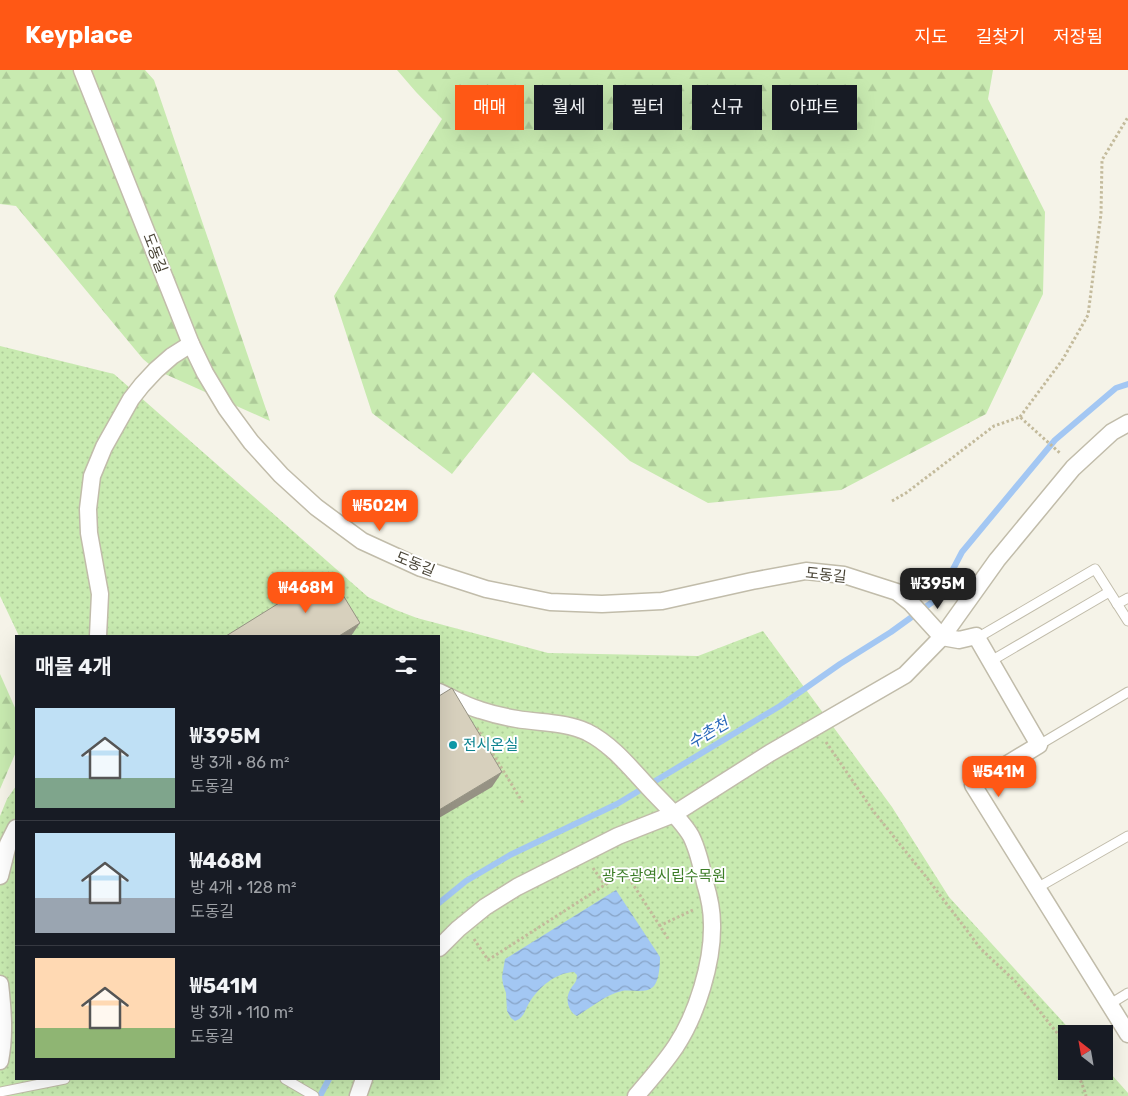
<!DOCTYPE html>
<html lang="ko">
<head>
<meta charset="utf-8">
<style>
  body { margin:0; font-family:Rubik,"Noto Sans KR",sans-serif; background:#242831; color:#f1f3f6; height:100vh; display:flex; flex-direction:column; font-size:19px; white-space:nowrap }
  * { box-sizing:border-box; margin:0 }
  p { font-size:16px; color:#9ea1a6 }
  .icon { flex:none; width:28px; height:28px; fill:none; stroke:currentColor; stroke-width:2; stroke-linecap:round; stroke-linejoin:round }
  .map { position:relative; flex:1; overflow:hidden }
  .drawer { position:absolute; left:15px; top:565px; width:425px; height:445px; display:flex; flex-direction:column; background:#171b24; border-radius:0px; box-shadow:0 5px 20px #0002 }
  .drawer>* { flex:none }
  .top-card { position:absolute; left:455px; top:15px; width:475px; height:45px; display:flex; gap:10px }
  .needle { width:32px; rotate:329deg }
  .tools { position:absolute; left:1058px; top:955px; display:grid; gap:10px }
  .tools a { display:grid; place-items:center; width:55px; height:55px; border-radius:0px; background:#171b24; box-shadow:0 5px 20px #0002; font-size:25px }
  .price { position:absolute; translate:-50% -42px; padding:0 11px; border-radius:10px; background:#ff5815; color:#fff; font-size:16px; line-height:32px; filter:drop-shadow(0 1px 2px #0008) }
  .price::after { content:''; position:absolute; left:50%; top:30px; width:15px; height:11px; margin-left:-8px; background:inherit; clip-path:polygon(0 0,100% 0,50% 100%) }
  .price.selected { background:#222; color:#fff }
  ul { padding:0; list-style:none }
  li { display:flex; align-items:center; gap:15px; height:125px; padding:0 20px }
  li+li { border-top:1px solid #363941 }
  li span { display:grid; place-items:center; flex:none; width:140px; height:100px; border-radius:0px; color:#555 }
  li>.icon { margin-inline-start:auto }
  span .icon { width:60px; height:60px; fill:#fffc; stroke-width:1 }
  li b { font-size:21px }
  h2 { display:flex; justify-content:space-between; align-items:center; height:60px; padding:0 20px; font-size:21px }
  .tag { padding:0 18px; border-radius:0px; background:#171b24; box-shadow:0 5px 20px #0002; font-size:18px; line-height:45px }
  .tag.selected { background:#ff5815; color:#fff }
  header { display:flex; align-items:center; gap:30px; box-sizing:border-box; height:70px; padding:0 25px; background:#ff5815; color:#fff }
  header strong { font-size:24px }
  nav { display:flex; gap:28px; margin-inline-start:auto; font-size:18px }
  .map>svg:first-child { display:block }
  .grass { fill:url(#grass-dots) }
  .forest { fill:url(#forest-firs) }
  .water { fill:url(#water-waves) }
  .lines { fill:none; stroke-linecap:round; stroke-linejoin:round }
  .stream { stroke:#a3c7f3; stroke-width:6 }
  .lane-casing { stroke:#c1bcaa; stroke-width:11 }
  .street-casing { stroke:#c1bcaa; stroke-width:19 }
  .path { stroke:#c3ba9b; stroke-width:3; stroke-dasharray:2.5 2.5; stroke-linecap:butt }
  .lane { stroke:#fff; stroke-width:9 }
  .street { stroke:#fff; stroke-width:16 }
  .shaded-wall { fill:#969284 }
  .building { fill:#d7d0bd; stroke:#969284 }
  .culture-dot { fill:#0f9aa8; stroke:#fff; stroke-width:2 }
  .labels { text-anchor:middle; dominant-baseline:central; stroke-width:4; stroke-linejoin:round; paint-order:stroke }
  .street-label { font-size:15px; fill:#494436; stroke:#fff }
  .culture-label { font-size:15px; fill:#0d838f; stroke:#fff; text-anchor:start }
  .park-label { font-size:15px; fill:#3c7d27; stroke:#fff }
  .water-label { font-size:16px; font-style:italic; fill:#2a69ba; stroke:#fff }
</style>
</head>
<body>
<header>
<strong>Keyplace</strong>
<nav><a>지도</a><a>길찾기</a><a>저장됨</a></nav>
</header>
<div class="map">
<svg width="1128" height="1026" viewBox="0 0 1128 1026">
  <defs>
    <pattern id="grass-dots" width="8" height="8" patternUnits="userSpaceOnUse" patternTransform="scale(1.25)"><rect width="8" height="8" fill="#c8eab0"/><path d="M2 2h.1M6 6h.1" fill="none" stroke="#adca98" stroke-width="1.8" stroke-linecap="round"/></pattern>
    <pattern id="forest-firs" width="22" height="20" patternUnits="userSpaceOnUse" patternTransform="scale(1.25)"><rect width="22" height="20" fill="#c8eab0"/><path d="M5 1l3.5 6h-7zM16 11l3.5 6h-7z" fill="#adca98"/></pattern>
    <pattern id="water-waves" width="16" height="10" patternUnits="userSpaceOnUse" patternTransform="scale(1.25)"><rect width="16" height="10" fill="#a3c7f3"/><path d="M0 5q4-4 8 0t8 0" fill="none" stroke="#87a3c6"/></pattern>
  </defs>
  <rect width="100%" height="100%" fill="#f5f3e8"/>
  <!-- grass -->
  <path class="grass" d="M0,276L114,304L368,527L396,540L417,548L548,583L698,586L763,561L892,737L949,827L1074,964H1066V1001H1104V996L1128,1023V1026H0V746L7,729L16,716V1009H439V566H19L0,526Z"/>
  <!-- forest -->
  <g class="forest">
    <path d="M0,0H145L154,10L270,351L156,300L143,289L16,136L0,134Z"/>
    <path d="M397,0H993L988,29L1045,142L1043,224L986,344L841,420L708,433L630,391L533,302L452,404L372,343L334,226L442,49L416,22Z"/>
    <path d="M0,604L16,640V682L0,719Z"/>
  </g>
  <!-- water -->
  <path class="water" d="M616,820L660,887C660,895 659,912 653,917C645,924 631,919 622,921C605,925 592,937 577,946C568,942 565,929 570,920C573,914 577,913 577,905L574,902C555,903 539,917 529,933C525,940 524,948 515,951L511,948L507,941L506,923L503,914L502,907L505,889Z"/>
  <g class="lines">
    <!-- stream -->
    <g class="stream">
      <path d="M439,833L466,811L510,785L617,734L780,636L840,594L891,562L938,528L962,482L1055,370L1116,318L1128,314"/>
      <path d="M320,1026L329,1009"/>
    </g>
    <defs>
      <g id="lane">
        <path d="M1117,534L1128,528"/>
        <path d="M976,566L984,564L1095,499L1128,551"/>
        <path d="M991,591L1109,522"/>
        <path d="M1039,675L1128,622"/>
        <path d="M1037,818L1128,766"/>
        <path d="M1110,934L1128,923"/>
        <path d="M285,1009L314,1026"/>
        <path d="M0,1022L65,1009"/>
      </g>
      <g id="street">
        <path d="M82,0L191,274L205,303L226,338L251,372L281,405L316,437L362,471L421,498L486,519L550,532L602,534L662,531L752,511L806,501L844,505L897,522L911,533L942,567L959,570L976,566L1039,675L973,715L1128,964"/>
        <path d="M98,566L100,524L89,463L88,439L92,406L104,377L131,329L142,315L156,300L172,286L191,274"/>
        <path d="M439,622C452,628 466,636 480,640C492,644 505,647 517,649C540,653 565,652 587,662C613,675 632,700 651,720C665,735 681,749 691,766C698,780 702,798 705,813C709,826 712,840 712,854C713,892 697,944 676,976C664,994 650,1010 636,1026"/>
        <path d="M0,806L8,774L16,758"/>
        <path d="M439,878L458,859L485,837L517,817L618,766L674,744L770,683L905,605L942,567L997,490L1073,398L1112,362L1128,353"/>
        <path d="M0,914C3,940 5,966 0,991"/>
        <path d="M358,1026L364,1009"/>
      </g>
    </defs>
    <!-- lane casing -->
    <use href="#lane" class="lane-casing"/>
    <!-- street casing -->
    <use href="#street" class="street-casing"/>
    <!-- path -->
    <g class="path">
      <path d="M1020,347L1063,289L1088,245L1101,144L1102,90L1128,47"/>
      <path d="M892,431L906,423L994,356L1020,347L1061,384"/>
      <path d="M477,658L523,733"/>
      <path d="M826,672L874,742L927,808L981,879L1016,912L1066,974"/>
      <path d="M593,798L605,815"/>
      <path d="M659,856L693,840"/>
      <path d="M474,869L488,890L625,802L669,870"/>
      <path d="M1077,1001L1085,1022L1086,1026"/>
    </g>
    <!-- lane -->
    <use href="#lane" class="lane"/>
    <!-- street -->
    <use href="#street" class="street"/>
  </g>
  <!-- shaded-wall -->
  <g class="shaded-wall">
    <path d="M360,553L351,566H339Z"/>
    <path d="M502,702L492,717L439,748V740Z"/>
  </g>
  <!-- building -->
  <g class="building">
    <path d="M329,502L360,553L339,566H226Z"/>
    <path d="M452,618L502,702L439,740V626Z"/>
  </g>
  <!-- markers -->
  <circle class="culture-dot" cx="453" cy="675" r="5"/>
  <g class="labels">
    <!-- street labels -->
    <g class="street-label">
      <text transform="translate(155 183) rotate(69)">도동길</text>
      <text transform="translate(415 494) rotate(22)">도동길</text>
      <text transform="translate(826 505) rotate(6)">도동길</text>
    </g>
    <!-- culture labels -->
    <g class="culture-label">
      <text x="463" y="675">전시온실</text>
    </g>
    <!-- park labels -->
    <g class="park-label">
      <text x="664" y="806">광주광역시립수목원</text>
    </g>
    <!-- water labels -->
    <g class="water-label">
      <text transform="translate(708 663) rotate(-31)">수촌천</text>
    </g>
  </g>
</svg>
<div class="tools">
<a><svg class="needle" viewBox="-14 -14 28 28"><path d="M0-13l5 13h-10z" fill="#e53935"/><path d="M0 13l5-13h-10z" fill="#9ea1a6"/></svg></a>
</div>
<b class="price" style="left:380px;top:462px">₩502M</b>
<b class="price selected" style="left:938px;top:540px">₩395M</b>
<b class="price" style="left:306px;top:544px">₩468M</b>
<b class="price" style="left:999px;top:728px">₩541M</b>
<div class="top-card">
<a class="tag selected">매매</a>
<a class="tag">월세</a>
<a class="tag">필터</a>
<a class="tag">신규</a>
<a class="tag">아파트</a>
</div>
<section class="drawer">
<h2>매물 4개<svg class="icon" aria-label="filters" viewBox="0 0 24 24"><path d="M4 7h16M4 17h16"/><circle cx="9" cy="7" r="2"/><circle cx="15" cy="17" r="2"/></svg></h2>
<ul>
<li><span style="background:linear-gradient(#bfe0f5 70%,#7fa58c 0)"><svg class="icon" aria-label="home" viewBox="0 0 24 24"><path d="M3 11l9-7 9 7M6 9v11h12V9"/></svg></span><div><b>₩395M</b><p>방 3개 · 86 m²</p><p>도동길</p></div></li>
<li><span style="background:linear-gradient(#bfe0f5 65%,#9aa5b1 0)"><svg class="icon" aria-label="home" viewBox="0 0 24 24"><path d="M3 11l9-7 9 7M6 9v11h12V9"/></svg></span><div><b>₩468M</b><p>방 4개 · 128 m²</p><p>도동길</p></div></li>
<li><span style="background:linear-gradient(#ffd9b3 70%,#8fb573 0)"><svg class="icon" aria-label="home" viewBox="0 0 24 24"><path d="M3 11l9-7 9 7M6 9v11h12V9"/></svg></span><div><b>₩541M</b><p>방 3개 · 110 m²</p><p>도동길</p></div></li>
</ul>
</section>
</div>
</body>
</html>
